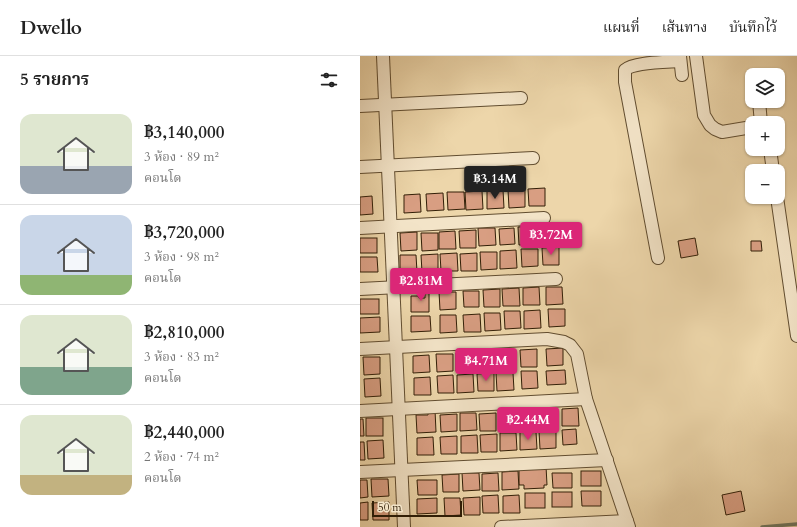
<!DOCTYPE html>
<html lang="th">
<head>
<meta charset="utf-8">
<style>
  body { margin:0; font-family:Cardo,"Noto Serif Thai",serif; background:#f6f6f6; color:#222; height:100vh; display:flex; flex-direction:column; font-size:15px; white-space:nowrap }
  * { box-sizing:border-box; margin:0 }
  p { font-size:13px; color:#767676 }
  .icon { flex:none; width:22px; height:22px; fill:none; stroke:currentColor; stroke-width:2; stroke-linecap:round; stroke-linejoin:round }
  .map { position:relative; flex:1; overflow:hidden }
  .side { display:flex; flex-direction:column; background:#fff; width:360px }
  .side>* { flex:none }
  .fabs { position:absolute; left:385px; top:12px; display:grid; gap:8px }
  .fabs a { display:grid; place-items:center; width:40px; height:40px; border-radius:8px; background:#fff; box-shadow:0 1px 3px #0004; font-size:20px }
  .scale { position:absolute; left:12px; bottom:10px; width:90px; box-sizing:border-box; padding-left:4px; border:2px solid #321f07; border-top:0; font-size:11px; line-height:14px; white-space:nowrap; color:#321f07; -webkit-text-stroke:3px #f3e4c8; paint-order:stroke }
  .price { position:absolute; translate:-50% -34px; padding:0 9px; border-radius:4px; background:#db2777; color:#fff; font-size:13px; line-height:26px; filter:drop-shadow(0 1px 2px #0008) }
  .price::after { content:''; position:absolute; left:50%; top:24px; width:12px; height:9px; margin-left:-6px; background:inherit; clip-path:polygon(0 0,100% 0,50% 100%) }
  .price.current { background:#222; color:#fff }
  ul { padding:0; list-style:none }
  li { display:flex; align-items:center; gap:12px; height:100px; padding:0 20px }
  li+li { border-top:1px solid #e0e0e0 }
  li span { display:grid; place-items:center; flex:none; width:112px; height:80px; border-radius:12px; color:#555 }
  li>.icon { margin-inline-start:auto }
  span .icon { width:48px; height:48px; fill:#fffc; stroke-width:1 }
  li b { font-size:17px }
  h2 { display:flex; justify-content:space-between; align-items:center; height:48px; padding:0 20px; font-size:17px }
  header { display:flex; align-items:center; gap:24px; box-sizing:border-box; height:56px; padding:0 20px; background:#fff; border-bottom:1px solid #e0e0e0 }
  header strong { font-size:19px }
  nav { display:flex; gap:22px; margin-inline-start:auto; font-size:14px }
  main { display:flex; flex:1; min-height:0 }
  .map>svg:first-child { display:block }
  .lines { fill:none; stroke-linecap:round; stroke-linejoin:round }
  .stream { stroke:#707b66; stroke-width:3.5 }
  .building { fill:#d89e82; stroke:#321f07 }
  .minor-casing { stroke:#614d30; stroke-width:14 }
  .minor { stroke:#f3e4c8; stroke-width:12 }
</style>
</head>
<body>
<header>
<strong>Dwello</strong>
<nav><a>แผนที่</a><a>เส้นทาง</a><a>บันทึกไว้</a></nav>
</header>
<main>
<section class="side">
<h2>5 รายการ<svg class="icon" aria-label="filters" viewBox="0 0 24 24"><path d="M4 7h16M4 17h16"/><circle cx="9" cy="7" r="2"/><circle cx="15" cy="17" r="2"/></svg></h2>
<ul>
<li><span style="background:linear-gradient(#dfe7d0 65%,#9aa5b1 0)"><svg class="icon" aria-label="home" viewBox="0 0 24 24"><path d="M3 11l9-7 9 7M6 9v11h12V9"/></svg></span><div><b>฿3,140,000</b><p>3 ห้อง · 89 m²</p><p>คอนโด</p></div></li>
<li><span style="background:linear-gradient(#c9d6e8 75%,#8fb573 0)"><svg class="icon" aria-label="home" viewBox="0 0 24 24"><path d="M3 11l9-7 9 7M6 9v11h12V9"/></svg></span><div><b>฿3,720,000</b><p>3 ห้อง · 98 m²</p><p>คอนโด</p></div></li>
<li><span style="background:linear-gradient(#dfe7d0 65%,#7fa58c 0)"><svg class="icon" aria-label="home" viewBox="0 0 24 24"><path d="M3 11l9-7 9 7M6 9v11h12V9"/></svg></span><div><b>฿2,810,000</b><p>3 ห้อง · 83 m²</p><p>คอนโด</p></div></li>
<li><span style="background:linear-gradient(#dfe7d0 75%,#c2b280 0)"><svg class="icon" aria-label="home" viewBox="0 0 24 24"><path d="M3 11l9-7 9 7M6 9v11h12V9"/></svg></span><div><b>฿2,440,000</b><p>2 ห้อง · 74 m²</p><p>คอนโด</p></div></li>
</ul>
</section>
<div class="map">
<svg width="437" height="471" viewBox="0 0 437 471">
  <rect width="100%" height="100%" fill="#edd6aa"/>
  <filter id="stains"><feTurbulence type="fractalNoise" baseFrequency=".005" numOctaves="4"/><feColorMatrix values="0 0 0 0 .2 0 0 0 0 .09 0 0 0 0 .02 0 0 0 .5 -.17"/></filter>
  <radialGradient id="worn" r=".72"><stop offset=".6" stop-color="#630" stop-opacity="0"/><stop offset="1" stop-color="#630" stop-opacity=".3"/></radialGradient>
  <g class="lines">
    <!-- stream -->
    <path class="stream" d="M402,471L437,468"/>
  </g>
  <!-- building -->
  <g class="building">
    <path d="M185,132V150H169L168,133Z"/>
    <path d="M143,134L144,152L127,153V135Z"/>
    <path d="M148,134H165V151L149,152Z"/>
    <path d="M122,135L123,153L106,154L105,136Z"/>
    <path d="M87,136H104L105,153L88,154Z"/>
    <path d="M83,137L84,154L67,155L66,138Z"/>
    <path d="M60,138L61,156L44,157V139Z"/>
    <path d="M12,140L13,158L0,159V141Z"/>
    <path d="M175,170V188L159,189L158,171Z"/>
    <path d="M195,170V187L179,188L178,171Z"/>
    <path d="M118,172H135L136,189L119,190Z"/>
    <path d="M154,172L155,188L140,189L139,173Z"/>
    <path d="M116,174V192H100L99,175Z"/>
    <path d="M95,175L96,193H79V176Z"/>
    <path d="M57,176V194L41,195L40,177Z"/>
    <path d="M61,177H78V194L62,195Z"/>
    <rect x="0" y="182" width="17" height="15"/>
    <path d="M335,182L338,199L321,202L318,185Z"/>
    <path d="M391,185H401L402,195H391Z"/>
    <path d="M199,191V209H183L182,192Z"/>
    <path d="M161,193H178V210L162,211Z"/>
    <path d="M156,194L157,212L140,213V195Z"/>
    <path d="M120,196H137V213L121,214Z"/>
    <path d="M97,197L98,215H81L80,198Z"/>
    <path d="M117,197V215H101L100,198Z"/>
    <path d="M78,198V216H62L61,199Z"/>
    <path d="M40,199H56L57,216L40,217Z"/>
    <path d="M0,201H17L18,216H0Z"/>
    <path d="M179,231L180,249H163V232Z"/>
    <path d="M186,231H202L203,248L186,249Z"/>
    <path d="M159,232L160,250H143L142,233Z"/>
    <path d="M58,233H69V256H51V240H59V242H65V236H58Z"/>
    <path d="M140,233V251H124L123,234Z"/>
    <path d="M103,235H119V251H104Z"/>
    <path d="M79,236H96V253L80,254Z"/>
    <rect x="0" y="243" width="19" height="15"/>
    <path d="M188,253H205V270L189,271Z"/>
    <path d="M180,254L181,272L164,273V255Z"/>
    <path d="M144,255H160L161,272L145,273Z"/>
    <path d="M124,257H140L141,274L125,275Z"/>
    <path d="M120,258L121,276H104L103,259Z"/>
    <path d="M80,259H96L97,276L80,277Z"/>
    <path d="M51,260H70L71,275L51,276Z"/>
    <path d="M20,261V276L0,277V262Z"/>
    <path d="M203,292V309L187,310L186,293Z"/>
    <path d="M177,293V311H161L160,294Z"/>
    <path d="M135,295H151L152,312L135,313Z"/>
    <path d="M112,296L113,314L96,315V297Z"/>
    <path d="M132,296L133,313L117,314L116,297Z"/>
    <path d="M76,298H93V315L77,316Z"/>
    <path d="M69,299L70,316L53,317V300Z"/>
    <path d="M3,301H20V318L4,319Z"/>
    <path d="M205,314L206,328L187,329L186,315Z"/>
    <path d="M161,315H177L178,332L162,333Z"/>
    <path d="M134,317V335H118L117,318Z"/>
    <path d="M136,317H153L154,334L137,335Z"/>
    <path d="M113,318L114,336L97,337V319Z"/>
    <path d="M93,319L94,337H78L77,320Z"/>
    <path d="M70,321L71,339H54V322Z"/>
    <path d="M20,322L21,340L5,341L4,323Z"/>
    <path d="M218,352L219,370H202V353Z"/>
    <path d="M75,354L76,376L57,377L56,359H68V355Z"/>
    <path d="M175,354L176,372H159L158,355Z"/>
    <path d="M179,354H195V371L179,372Z"/>
    <path d="M100,357H116L117,374L100,375Z"/>
    <path d="M136,357V375H120L119,358Z"/>
    <path d="M139,357H156V374L140,375Z"/>
    <path d="M97,358V375L81,376L80,359Z"/>
    <rect x="6" y="362" width="17" height="18"/>
    <path d="M0,363H3L4,380H0Z"/>
    <path d="M216,373L217,388L203,389L202,374Z"/>
    <path d="M179,375H196V392L180,393Z"/>
    <path d="M160,376H176L177,393L160,394Z"/>
    <path d="M140,377H156L157,394L140,395Z"/>
    <path d="M137,378V396H121L120,379Z"/>
    <path d="M117,379L118,397H101V380Z"/>
    <path d="M97,380V398H81L80,381Z"/>
    <path d="M73,381L74,399H57V382Z"/>
    <path d="M23,384L24,402L8,403L7,385Z"/>
    <path d="M0,386H4L5,404H0Z"/>
    <path d="M186,410L187,429H184V432L164,433V429H159V411Z"/>
    <path d="M158,415L159,433L142,434V416Z"/>
    <rect x="221" y="415" width="20" height="15"/>
    <path d="M102,417H119L120,434L103,435Z"/>
    <path d="M138,417L139,435H122V418Z"/>
    <path d="M192,417H212V432H193Z"/>
    <path d="M99,418V436H83L82,419Z"/>
    <path d="M11,423H28L29,440L12,441Z"/>
    <path d="M0,424H7L8,441L0,442Z"/>
    <path d="M57,424H77V439H58Z"/>
    <path d="M221,435H241V450H222Z"/>
    <path d="M381,435L385,455L366,459L362,439Z"/>
    <rect x="192" y="436" width="20" height="15"/>
    <rect x="165" y="437" width="20" height="15"/>
    <path d="M138,439L139,457H123L122,440Z"/>
    <path d="M159,439L160,457H143V440Z"/>
    <path d="M120,441V459H104L103,442Z"/>
    <path d="M77,442V457L57,458V443Z"/>
    <path d="M84,442H100L101,459L85,460Z"/>
    <path d="M8,446V464H0V447Z"/>
    <path d="M29,446V464H13L12,447Z"/>
  </g>
  <g class="lines">
    <defs>
      <g id="minor">
        <path d="M23,0L44,471"/>
        <path d="M320,0L322,19"/>
        <path d="M336,0L344,59L350,69L355,73L362,76L392,71"/>
        <path d="M399,45L401,67"/>
        <path d="M0,50L161,42"/>
        <path d="M410,93L413,115"/>
        <path d="M0,111L173,102"/>
        <path d="M417,141L437,280"/>
        <path d="M0,172L184,162"/>
        <path d="M298,202L265,26V14C273,6 308,6 320,5"/>
        <path d="M0,233L196,223"/>
        <path d="M0,293L187,283L204,286L210,289L217,298L226,343L269,471"/>
        <path d="M0,355L226,343"/>
        <path d="M0,416L247,404"/>
        <path d="M141,471L267,465"/>
      </g>
    </defs>
    <!-- minor casing -->
    <use href="#minor" class="minor-casing"/>
    <!-- minor -->
    <use href="#minor" class="minor"/>
  </g>
  <rect width="100%" height="100%" filter="url(#stains)"/>
  <rect width="100%" height="100%" fill="url(#worn)"/>
</svg>
<div class="fabs">
<a><svg class="icon" aria-label="layers" viewBox="0 0 24 24"><path d="M12 4l9 5-9 5-9-5zM3 14l9 5 9-5"/></svg></a>
<a>+</a>
<a>−</a>
</div>
<div class="scale">50 m</div>
<b class="price current" style="left:135px;top:144px">฿3.14M</b>
<b class="price" style="left:191px;top:200px">฿3.72M</b>
<b class="price" style="left:61px;top:246px">฿2.81M</b>
<b class="price" style="left:126px;top:326px">฿4.71M</b>
<b class="price" style="left:168px;top:385px">฿2.44M</b>
</div>
</main>
</body>
</html>
